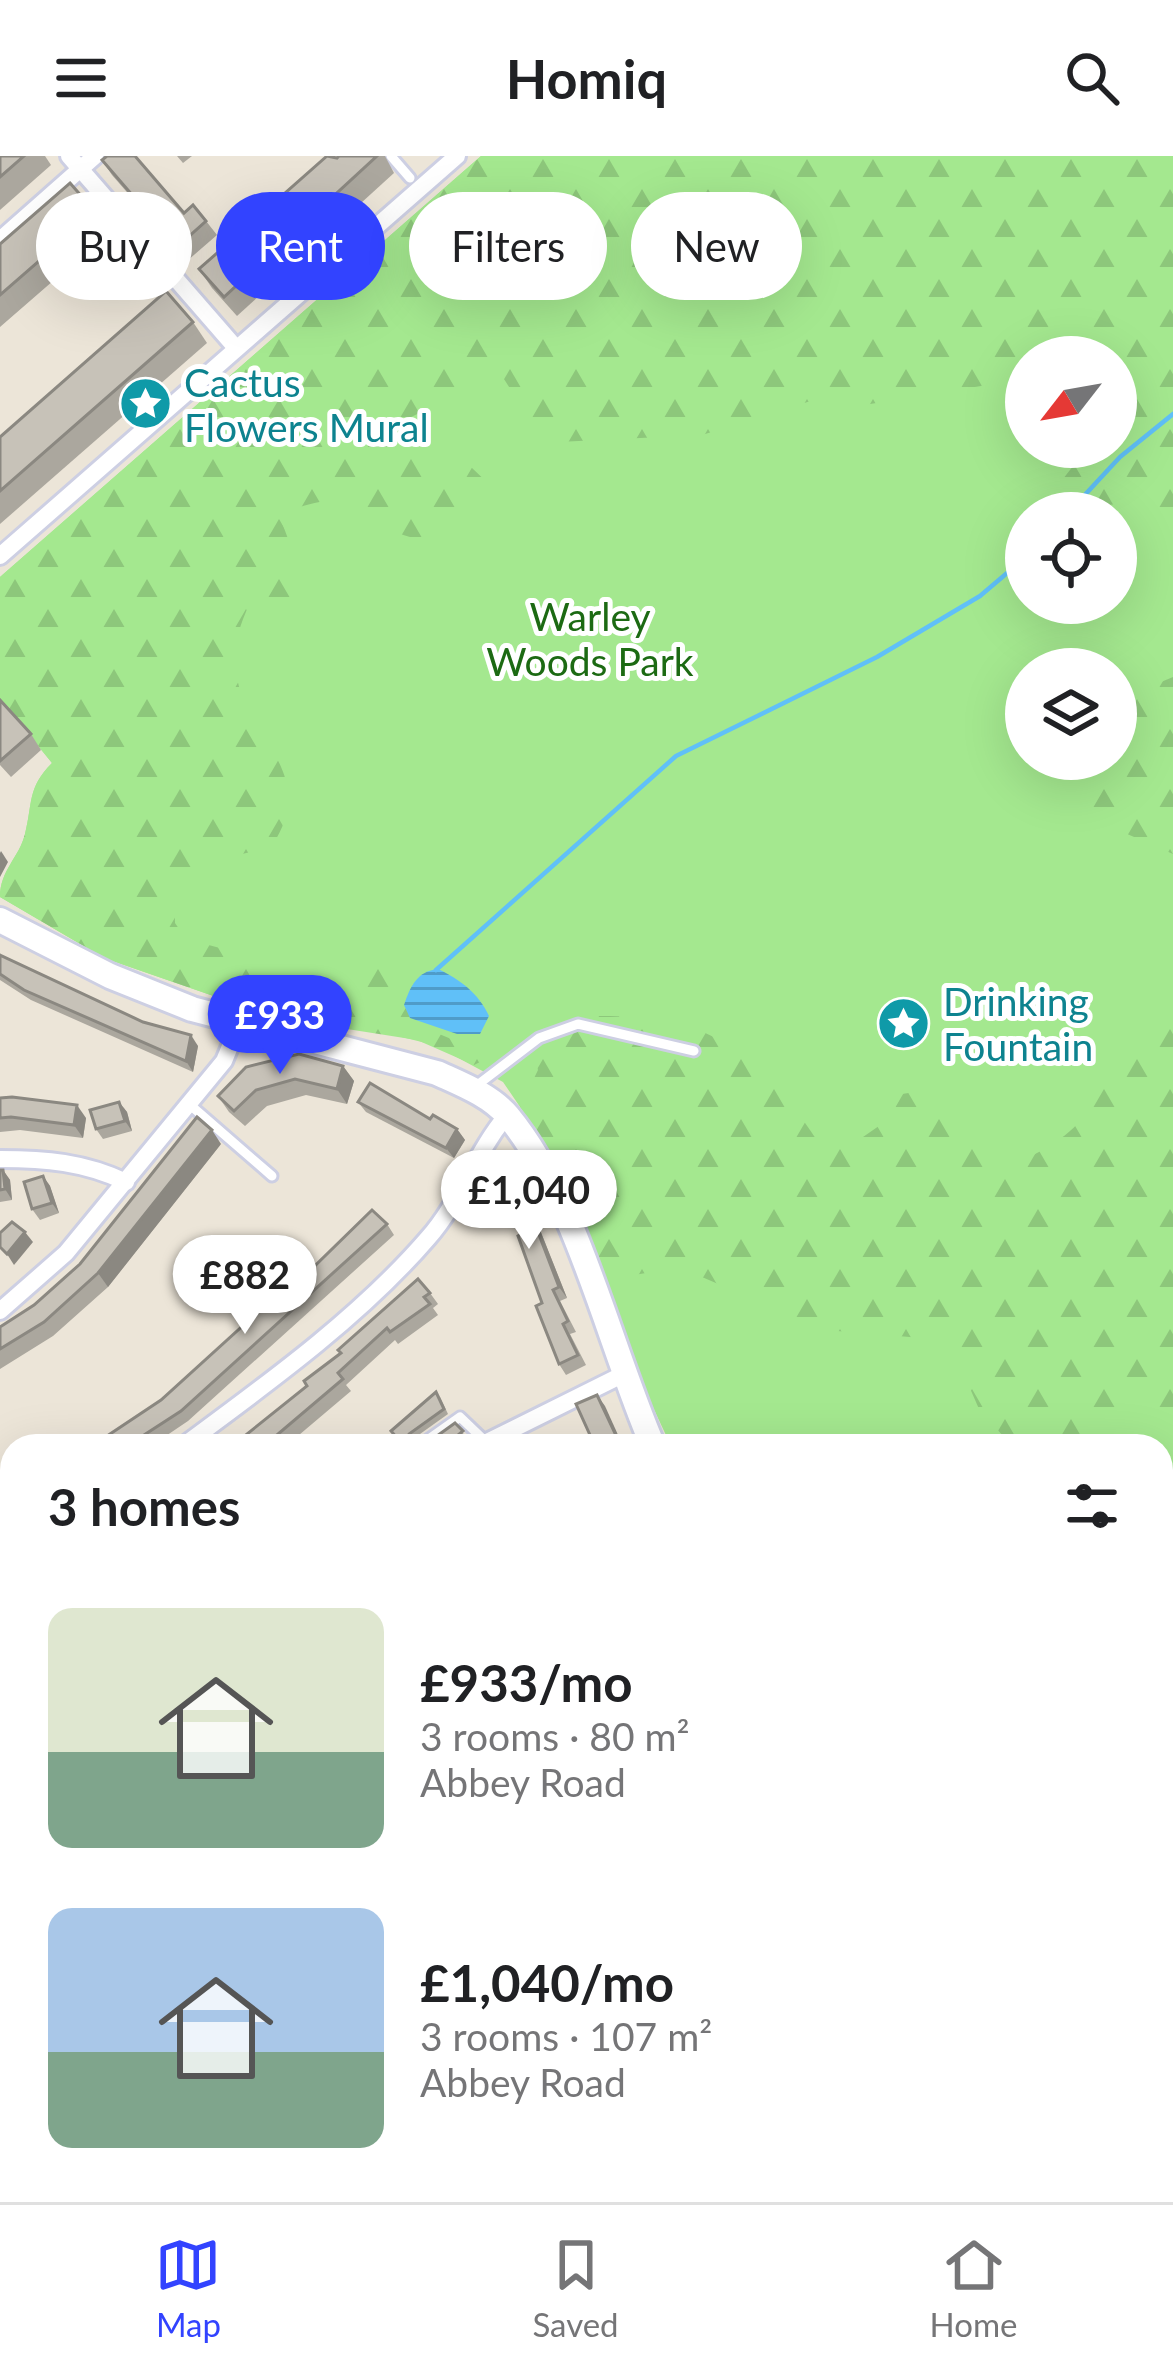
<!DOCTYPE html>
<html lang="en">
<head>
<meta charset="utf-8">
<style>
  body { margin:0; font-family:Lato,sans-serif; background:#f2f2f2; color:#202124; height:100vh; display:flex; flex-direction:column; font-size:45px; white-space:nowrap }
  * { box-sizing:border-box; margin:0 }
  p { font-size:39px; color:#757577 }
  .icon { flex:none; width:66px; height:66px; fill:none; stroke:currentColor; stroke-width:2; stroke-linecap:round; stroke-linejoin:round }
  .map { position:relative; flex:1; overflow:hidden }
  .details { position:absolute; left:0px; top:1278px; width:1173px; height:768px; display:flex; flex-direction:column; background:#fff; border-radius:36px 36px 0 0; box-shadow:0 12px 48px #0002 }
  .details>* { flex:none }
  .hud { position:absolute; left:36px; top:36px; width:1101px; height:108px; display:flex; gap:24px }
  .needle { width:78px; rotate:239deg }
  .controls { position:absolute; left:1005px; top:180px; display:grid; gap:24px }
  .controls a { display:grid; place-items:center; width:132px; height:132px; border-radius:50%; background:#fff; box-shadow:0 12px 48px #0002; font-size:60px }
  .price { position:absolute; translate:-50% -102px; padding:0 27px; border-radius:42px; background:#fff; color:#222; font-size:39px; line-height:78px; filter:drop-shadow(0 3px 6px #0008) }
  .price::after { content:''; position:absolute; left:50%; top:72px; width:36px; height:27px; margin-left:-18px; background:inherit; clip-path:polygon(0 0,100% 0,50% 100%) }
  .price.current { background:#3243ff; color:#fff }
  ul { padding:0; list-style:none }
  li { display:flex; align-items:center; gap:36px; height:300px; padding:0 48px }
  li span { display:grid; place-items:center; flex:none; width:336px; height:240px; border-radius:24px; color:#555 }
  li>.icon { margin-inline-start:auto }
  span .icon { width:144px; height:144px; fill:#fffc; stroke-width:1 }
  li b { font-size:51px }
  h2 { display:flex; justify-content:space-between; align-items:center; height:144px; padding:0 48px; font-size:51px }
  .pill { padding:0 42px; border-radius:54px; background:#fff; box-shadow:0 12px 48px #0002; font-size:42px; line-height:108px }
  .pill.current { background:#3243ff; color:#fff }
  header { display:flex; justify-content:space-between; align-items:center; height:156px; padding:0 48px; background:#fff; font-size:54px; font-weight:700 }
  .dock { display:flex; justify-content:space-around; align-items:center; height:168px; border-top:3px solid #e0e0e0; background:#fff; font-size:33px; color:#757577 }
  .dock a { display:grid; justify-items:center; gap:6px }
  .dock .current { color:#3243ff }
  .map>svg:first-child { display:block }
  .grass { fill:#a4e88f; fill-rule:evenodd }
  .forest { fill:url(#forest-firs) }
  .water { fill:url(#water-rules) }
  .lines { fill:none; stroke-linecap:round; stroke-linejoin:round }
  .stream { stroke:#60c0f8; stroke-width:4.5 }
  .lane-casing { stroke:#cdcfe3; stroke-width:15 }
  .street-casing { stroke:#cdcfe3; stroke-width:22 }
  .secondary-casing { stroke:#cdcfe3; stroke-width:30 }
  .lane { stroke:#fff; stroke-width:9 }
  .street { stroke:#fff; stroke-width:16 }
  .secondary { stroke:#fff; stroke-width:24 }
  .wall { fill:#aba79e }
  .shaded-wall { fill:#8b8881 }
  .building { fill:#c7c2b8; stroke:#8b8881; stroke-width:3 }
  .labels { text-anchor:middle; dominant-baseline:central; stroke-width:10; stroke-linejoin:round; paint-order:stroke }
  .culture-label { font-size:39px; fill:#0d838f; stroke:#fff; text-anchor:start }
  .park-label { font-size:39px; fill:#1c6a13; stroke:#fff }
</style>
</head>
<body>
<header><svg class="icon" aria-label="menu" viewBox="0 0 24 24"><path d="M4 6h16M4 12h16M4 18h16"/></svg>Homiq<svg class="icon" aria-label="search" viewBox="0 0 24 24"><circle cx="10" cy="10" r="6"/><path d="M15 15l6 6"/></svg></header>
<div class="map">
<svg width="1173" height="2046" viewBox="0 0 1173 2046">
  <defs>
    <pattern id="forest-firs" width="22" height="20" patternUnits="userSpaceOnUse" patternTransform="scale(3)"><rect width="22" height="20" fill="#a4e88f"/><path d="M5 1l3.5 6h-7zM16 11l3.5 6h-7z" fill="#8dc77b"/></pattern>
    <pattern id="water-rules" width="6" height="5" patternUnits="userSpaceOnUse" patternTransform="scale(3)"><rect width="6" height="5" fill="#60c0f8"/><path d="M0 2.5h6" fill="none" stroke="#4f9cc9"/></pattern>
  </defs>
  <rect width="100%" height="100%" fill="#ece5d8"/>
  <!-- grass -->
  <path class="grass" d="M481,0H1173V1572L1161,1579V1290H671L630,1202L573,1029L503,926L434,889L373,874L277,862L104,802L0,741C0,714 19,702 25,678C33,647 27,632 52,607L0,543V421ZM1026,201H1116V291H1026ZM1026,357H1116V447H1026ZM1026,513H1116V603H1026Z"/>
  <!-- forest -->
  <g class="forest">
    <path d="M481,0H1173V394L1161,358C1149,355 1135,349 1123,348C1087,347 1082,372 1059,328L1088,291H1116V248L1121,240L1116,201H1026V210L981,230L864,249L817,243L702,279L558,286L540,280L497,212C460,230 429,258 391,268L388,280L413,291H450L493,332L469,365L444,384C382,388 369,346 329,345C317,345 302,351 291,353L281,364L306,431L300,445L282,452L250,447C190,568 335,593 272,690C224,705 174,703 175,767L186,783L235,796L281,831C322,827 379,779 410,831L404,849L411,862L432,875L492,900L474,909L417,884L277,862L104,802L0,741C0,714 19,702 25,678C33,647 27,632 52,607L0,543V421Z"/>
    <path d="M1118,509L1161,526L1173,521V698L1102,667L1041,603H1116V513H1099Z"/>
    <path d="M594,860C708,859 757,892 818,986L850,990L889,963L902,938C957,928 971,984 1024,1003C1051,992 1082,971 1095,943C1112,906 1118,857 1173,869V1261C1133,1247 1107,1278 1071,1288C1054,1294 1030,1290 1012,1290L979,1253L955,1198L934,1183L825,1174L695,1118L652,1116L604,1124L573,1029L520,951L538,914L533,898L536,880Z"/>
    <path d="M1173,1448V1572L1161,1579V1450Z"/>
  </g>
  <!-- water -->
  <path class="water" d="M438,813C461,824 478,837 489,860L480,878H457L410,862L404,849C410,831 417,815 438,813Z"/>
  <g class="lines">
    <!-- stream -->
    <g class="stream">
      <path d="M1068,357L1120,301L1173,258"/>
      <path d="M436,814L676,600L877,501L980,440L1026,401"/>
    </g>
    <defs>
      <g id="lane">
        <path d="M391,0L410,22"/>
        <path d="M476,930L539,882L578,868L694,895"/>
        <path d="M189,948L272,1020"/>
        <path d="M419,1290L460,1261L484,1284"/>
        <path d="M1161,1833L1173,1811"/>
      </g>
      <g id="street">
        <path d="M69,0L236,192"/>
        <path d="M0,84L95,0"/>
        <path d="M0,400L457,0"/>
        <path d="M0,1003C45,1003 84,1006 126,1026"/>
        <path d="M0,1155L66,1097L224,905L240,866"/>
        <path d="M183,1290C267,1228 360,1161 428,1082C460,1046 475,997 507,959"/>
        <path d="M479,1290L622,1219"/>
        <path d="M0,1417L12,1409"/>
        <path d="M0,1735L12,1730"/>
        <path d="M0,1997L12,1984"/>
        <path d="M725,2046L737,2034"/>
      </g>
      <g id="secondary">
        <path d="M0,764L110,820L192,853L437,917C461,928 490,939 508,960C577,1043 609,1189 653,1290"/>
        <path d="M1161,1588L1173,1581"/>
        <path d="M1161,1782L1173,1789"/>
        <path d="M0,2016L12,2022"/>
        <path d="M35,2034L57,2046"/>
        <path d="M441,2046L454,2034"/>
      </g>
    </defs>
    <!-- lane casing -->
    <use href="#lane" class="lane-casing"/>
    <!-- street casing -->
    <use href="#street" class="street-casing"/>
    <!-- secondary casing -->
    <use href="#secondary" class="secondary-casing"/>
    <!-- lane -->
    <use href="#lane" class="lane"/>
    <!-- street -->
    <use href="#street" class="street"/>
    <!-- secondary -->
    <use href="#secondary" class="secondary"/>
  </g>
  <!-- wall -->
  <g class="wall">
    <path d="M0,0H45L51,9L0,54Z"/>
    <path d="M177,0H192L183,7Z"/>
    <path d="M339,0H385L394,17L237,160L212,132L199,113Z"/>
    <path d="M102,4L184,57L206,65L217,79L187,105L112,19Z"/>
    <path d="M70,27L132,98L146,118L120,140L84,98L0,171V88Z"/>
    <path d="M193,166L207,187L0,368V281Z"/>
    <path d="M0,544L31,578L41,594L11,621L0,609Z"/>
    <path d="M0,799L28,814L198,890L193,916L31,844L0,824Z"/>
    <path d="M343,910L354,925L347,948L306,939L267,950L245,970L229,956L218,940Z"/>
    <path d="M0,942L86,962L83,982L20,974L0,976Z"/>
    <path d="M119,946L127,956L132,975L103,983L96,973Z"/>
    <path d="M358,946L430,963L457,973L465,984L454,1002L366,956Z"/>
    <path d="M221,988L108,1131L53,1180L0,1213V1171L34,1149Z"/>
    <path d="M0,1014H3L10,1024L12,1044L0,1046Z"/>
    <path d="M43,1020L50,1030L59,1057L40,1064L32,1053Z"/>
    <path d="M520,1028L547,1069L540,1074L567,1142L560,1145L576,1176L570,1178L586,1209L566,1219L559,1208L542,1147L525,1076L511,1055L496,1045L491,1053L473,1041L465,1031Z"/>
    <path d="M387,1068L394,1079L188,1265L151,1290H92L161,1244L285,1139Z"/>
    <path d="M430,1137L438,1148L433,1152L438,1159L398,1188L395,1184L346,1229L351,1235L286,1290H232Z"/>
    <path d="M440,1241L448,1258L413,1283L391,1275Z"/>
    <path d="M455,1267L466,1281L455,1290H423Z"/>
    <path d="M12,1342V1381L0,1389V1350Z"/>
    <path d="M12,1440V1482L0,1489V1448Z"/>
    <path d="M1173,1588V1628L1161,1635V1595Z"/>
    <path d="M12,1665V1698L0,1701V1668Z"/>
    <path d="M1161,1714L1173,1715V1751L1161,1744Z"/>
    <path d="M12,1749V1788L0,1794V1757Z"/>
    <path d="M1161,1840L1173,1845V1881L1161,1874Z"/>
    <path d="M12,1920V1954H11L4,1943Z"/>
    <path d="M125,2034H234L241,2046H155Z"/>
    <path d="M246,2034H367L366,2042L321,2040L306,2046H252Z"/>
    <path d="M485,2034H543L530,2046H473Z"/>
    <path d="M992,2034H1033L1042,2046H1008Z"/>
    <path d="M1130,2034H1161L1173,2046H1145Z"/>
  </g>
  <!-- shaded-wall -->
  <g class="shaded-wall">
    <path d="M1,695L8,706L0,721V697Z"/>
    <path d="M191,879L198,890L193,916L186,905Z"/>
    <path d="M343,910L354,925L347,948L337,933Z"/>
    <path d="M119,946L127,956L132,975L125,965Z"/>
    <path d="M77,949L86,962L83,982L74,969Z"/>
    <path d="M457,973L465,984L454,1002L446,992Z"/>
    <path d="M212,974L221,988L108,1131L98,1117Z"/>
    <path d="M3,1014L10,1024L12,1044L5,1033Z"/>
    <path d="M43,1020L50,1030L59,1057L52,1047Z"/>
    <path d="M488,1035L496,1045L491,1053L483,1042Z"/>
    <path d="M533,1063L540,1074L567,1142L559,1131Z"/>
    <path d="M25,1076L33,1086L14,1109L7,1098Z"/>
    <path d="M597,1239L605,1250L623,1290H621Z"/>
    <path d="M234,2034L242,2044L241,2046H233Z"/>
    <path d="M682,2034H697L689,2046H674Z"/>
    <path d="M782,2034H796L799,2038L791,2046H771Z"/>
    <path d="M927,2034H942L934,2046H919Z"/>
  </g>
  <!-- building -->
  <g class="building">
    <path d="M0,0H24L0,21Z"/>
    <path d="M107,0H135L184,57L193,49L206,65L177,91L102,4Z"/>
    <path d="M327,0L337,2L339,0H377L224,141L199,113Z"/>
    <path d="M70,27L132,98L106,120L70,78L0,139V88Z"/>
    <path d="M166,135L193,166L0,335V281Z"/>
    <path d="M0,544L31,578L0,605Z"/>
    <path d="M0,799L143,866L191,879L186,905L24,834L0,818Z"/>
    <path d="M299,898L343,910L337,933L295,923L256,934L234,955L218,940L246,911Z"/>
    <path d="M370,927L430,963L433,959L457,973L446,992L358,946Z"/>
    <path d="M12,941L77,949L74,969L11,961L0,962V942Z"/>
    <path d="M119,946L125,965L96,973L90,954Z"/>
    <path d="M197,961L212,974L98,1117L44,1166L0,1193V1171L34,1149L80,1108Z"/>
    <path d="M482,1004L520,1028L540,1059L533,1063L559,1131L553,1134L568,1165L563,1168L578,1199L559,1208L536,1150L542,1147L518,1080L525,1076L504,1045L488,1035L483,1042L465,1031Z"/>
    <path d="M0,1014H3L5,1033L0,1034Z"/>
    <path d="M43,1020L52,1047L32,1053L24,1026Z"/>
    <path d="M372,1054L387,1068L181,1255L127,1290H92L161,1244L281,1135L285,1139Z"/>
    <path d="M12,1066L25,1076L7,1098L0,1091V1077Z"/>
    <path d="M418,1123L430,1137L424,1141L430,1148L390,1176L387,1172L338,1217L343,1223L264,1290H232L307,1230L304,1225L341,1197L338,1194Z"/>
    <path d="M436,1236L444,1253L409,1278L407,1289L411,1290H404L391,1275Z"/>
    <path d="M597,1239L621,1290H595L576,1248Z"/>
    <path d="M455,1267L463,1275L445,1290H423Z"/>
    <path d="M12,1342V1366L0,1374V1350Z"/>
    <path d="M12,1440V1466L0,1474V1448Z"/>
    <path d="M1173,1588V1613L1161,1620V1595Z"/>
    <path d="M12,1665V1686L0,1688V1668Z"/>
    <path d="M1165,1710L1173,1715V1745L1161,1738V1714Z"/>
    <path d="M12,1749V1773L0,1780V1757Z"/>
    <path d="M1161,1840L1173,1845V1873L1161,1866Z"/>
    <path d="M12,1920V1941L4,1943L0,1924Z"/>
    <path d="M1173,1962V1996L1161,1987V1977Z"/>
    <path d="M1161,2025L1173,2034V2046H1152L1137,2034H1161Z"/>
    <path d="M144,2034H234L233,2046H174Z"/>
    <path d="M246,2034H302L274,2046H252Z"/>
    <path d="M485,2034H520L507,2046H473Z"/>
    <path d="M658,2034H682L674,2046H649Z"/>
    <path d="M753,2034H782L771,2046H743Z"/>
    <path d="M902,2034H927L919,2046H893Z"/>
    <path d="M999,2034H1033L1041,2046H1016Z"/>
  </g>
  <!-- icons -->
  <defs>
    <symbol id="sight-disc" viewBox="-11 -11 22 22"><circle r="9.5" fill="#0f9aa8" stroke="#fff"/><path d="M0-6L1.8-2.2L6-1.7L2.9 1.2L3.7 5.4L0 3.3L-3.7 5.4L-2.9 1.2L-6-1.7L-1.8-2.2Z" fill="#fff"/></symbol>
  </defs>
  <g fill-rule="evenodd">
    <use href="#sight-disc" x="116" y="218" width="59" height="59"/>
    <use href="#sight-disc" x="874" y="838" width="59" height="59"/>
  </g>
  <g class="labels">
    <!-- culture labels -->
    <g class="culture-label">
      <text x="184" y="226">Cactus<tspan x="184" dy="45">Flowers Mural</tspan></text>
      <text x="943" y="845">Drinking<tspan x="943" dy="45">Fountain</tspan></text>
    </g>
    <!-- park labels -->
    <g class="park-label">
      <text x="590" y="460">Warley<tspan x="590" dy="45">Woods Park</tspan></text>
    </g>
  </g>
</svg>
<div class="controls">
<a><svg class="needle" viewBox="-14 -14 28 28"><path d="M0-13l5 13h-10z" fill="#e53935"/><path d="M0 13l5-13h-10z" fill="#757577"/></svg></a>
<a><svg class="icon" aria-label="locate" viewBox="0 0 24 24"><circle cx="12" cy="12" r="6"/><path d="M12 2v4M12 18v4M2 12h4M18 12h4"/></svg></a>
<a><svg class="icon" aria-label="layers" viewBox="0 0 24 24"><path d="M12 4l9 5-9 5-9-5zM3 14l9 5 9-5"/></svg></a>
</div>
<b class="price current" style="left:280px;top:921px">£933</b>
<b class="price" style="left:529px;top:1096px">£1,040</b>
<b class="price" style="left:245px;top:1181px">£882</b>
<div class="hud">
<a class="pill">Buy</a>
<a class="pill current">Rent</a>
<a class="pill">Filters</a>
<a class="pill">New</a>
</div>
<section class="details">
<h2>3 homes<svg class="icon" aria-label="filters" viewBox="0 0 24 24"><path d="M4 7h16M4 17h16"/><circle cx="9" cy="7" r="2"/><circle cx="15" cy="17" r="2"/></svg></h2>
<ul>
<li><span style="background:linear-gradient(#dfe7d0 60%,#7fa58c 0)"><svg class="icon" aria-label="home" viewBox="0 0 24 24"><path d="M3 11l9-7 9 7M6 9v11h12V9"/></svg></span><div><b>£933/mo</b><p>3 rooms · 80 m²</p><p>Abbey Road</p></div></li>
<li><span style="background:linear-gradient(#a9c7e8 60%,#7fa58c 0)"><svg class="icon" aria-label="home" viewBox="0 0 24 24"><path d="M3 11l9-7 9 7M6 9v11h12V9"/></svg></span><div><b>£1,040/mo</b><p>3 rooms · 107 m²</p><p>Abbey Road</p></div></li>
</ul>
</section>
</div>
<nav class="dock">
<a class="current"><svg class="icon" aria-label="map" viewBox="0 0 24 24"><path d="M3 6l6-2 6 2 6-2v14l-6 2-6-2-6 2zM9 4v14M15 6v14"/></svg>Map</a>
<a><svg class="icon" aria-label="saved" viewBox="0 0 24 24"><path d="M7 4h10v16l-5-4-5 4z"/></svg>Saved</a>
<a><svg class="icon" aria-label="home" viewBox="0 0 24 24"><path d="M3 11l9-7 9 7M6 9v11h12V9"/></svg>Home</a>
</nav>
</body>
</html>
